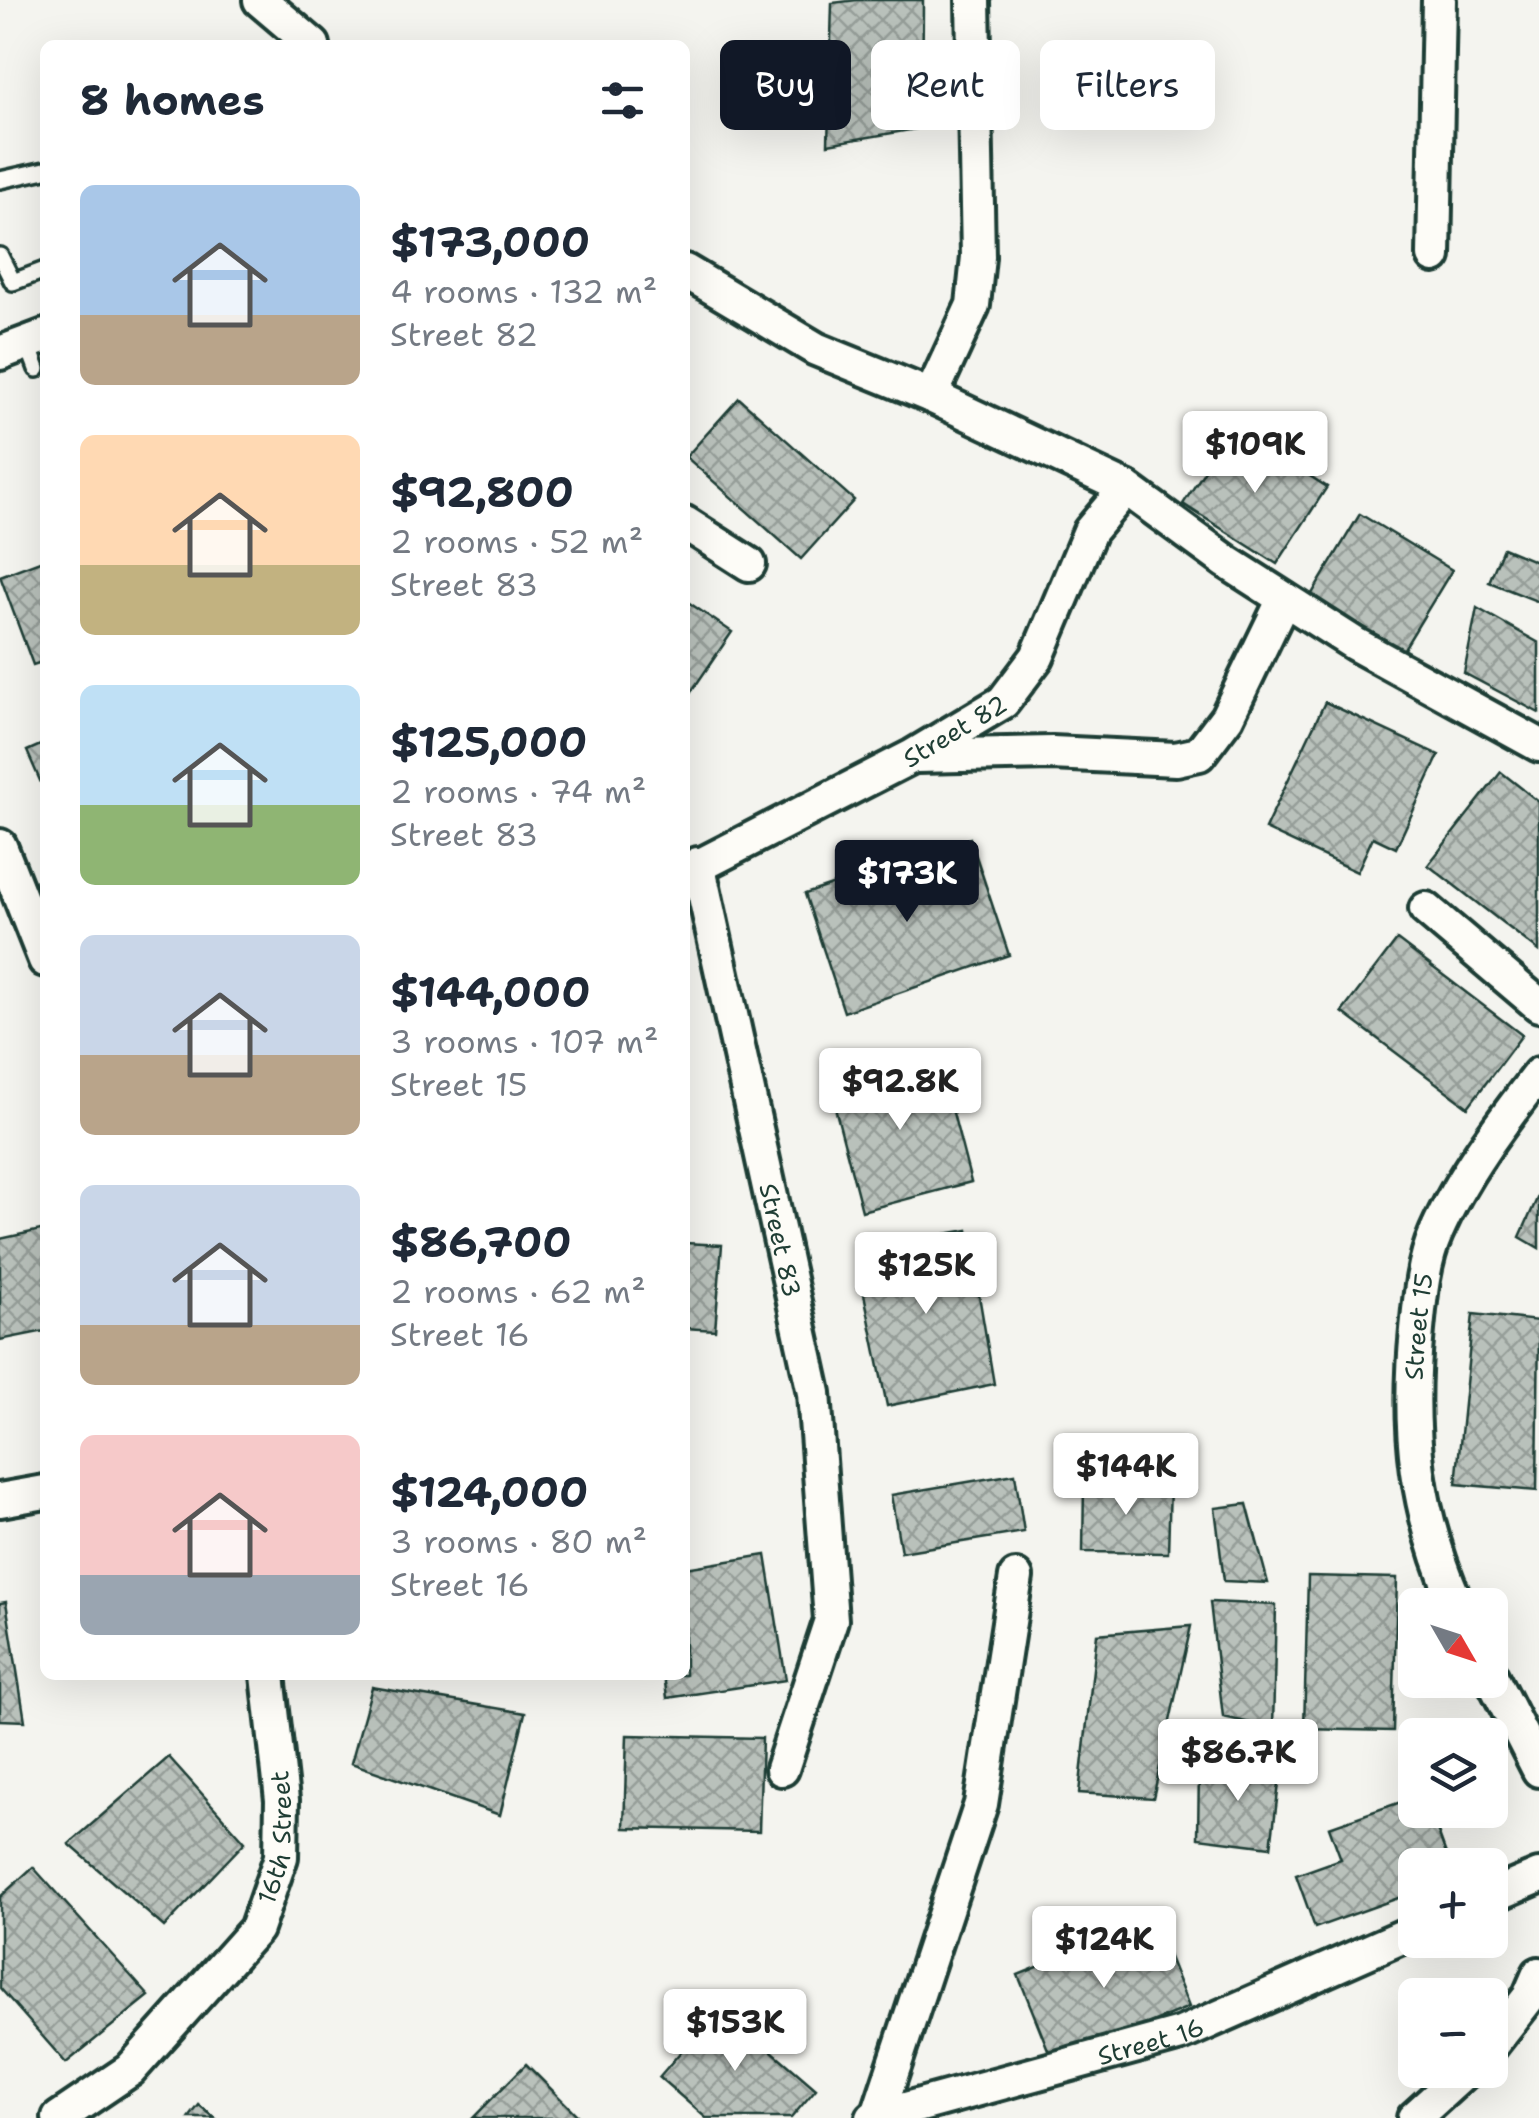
<!DOCTYPE html>
<html lang="en">
<head>
<meta charset="utf-8">
<style>
  body { margin:0; font-family:"Shantell Sans",sans-serif; background:#f2f2f3; color:#1f2937; height:100vh; display:flex; flex-direction:column; font-size:38px; white-space:nowrap }
  * { box-sizing:border-box; margin:0 }
  p { font-size:32px; color:#747a83 }
  .icon { flex:none; width:55px; height:55px; fill:none; stroke:currentColor; stroke-width:2; stroke-linecap:round; stroke-linejoin:round }
  .map { position:relative; flex:1; overflow:hidden }
  .sheet { position:absolute; left:40px; top:40px; width:650px; height:1640px; display:flex; flex-direction:column; background:#fff; border-radius:15px; box-shadow:0 10px 40px #0002 }
  .sheet>* { flex:none }
  .banner { position:absolute; left:720px; top:40px; width:668px; height:90px; display:flex; gap:20px }
  .needle { width:65px; rotate:129deg }
  .controls { position:absolute; left:1398px; top:1588px; display:grid; gap:20px }
  .controls a { display:grid; place-items:center; width:110px; height:110px; border-radius:15px; background:#fff; box-shadow:0 10px 40px #0002; font-size:50px }
  .price { position:absolute; translate:-50% -85px; padding:0 22px; border-radius:10px; background:#fff; color:#222; font-size:32px; line-height:65px; filter:drop-shadow(0 2px 5px #0008) }
  .price::after { content:''; position:absolute; left:50%; top:60px; width:30px; height:22px; margin-left:-15px; background:inherit; clip-path:polygon(0 0,100% 0,50% 100%) }
  .price.active { background:#111827; color:#fff }
  ul { padding:0; list-style:none }
  li { display:flex; align-items:center; gap:30px; height:250px; padding:0 40px }
  li span { display:grid; place-items:center; flex:none; width:280px; height:200px; border-radius:15px; color:#555 }
  li>.icon { margin-inline-start:auto }
  span .icon { width:120px; height:120px; fill:#fffc; stroke-width:1 }
  li b { font-size:42px }
  h2 { display:flex; justify-content:space-between; align-items:center; height:120px; padding:0 40px; font-size:42px }
  .pill { padding:0 35px; border-radius:15px; background:#fff; box-shadow:0 10px 40px #0002; font-size:35px; line-height:90px }
  .pill.active { background:#111827; color:#fff }
  .map>svg:first-child { display:block }
  .building { fill:url(#building-cross-hatch); stroke:#1f3d34; stroke-width:2.5 }
  .lines { fill:none; stroke-linecap:round; stroke-linejoin:round }
  .service-casing { stroke:#1f3d34; stroke-width:22 }
  .minor-casing { stroke:#1f3d34; stroke-width:40 }
  .service { stroke:#fdfcf7; stroke-width:15 }
  .minor { stroke:#fdfcf7; stroke-width:32 }
  .labels { text-anchor:middle; dominant-baseline:central; stroke-width:9; stroke-linejoin:round; paint-order:stroke }
  .street-label { font-size:25px; fill:#1f3d34; stroke:#fdfcf7 }
</style>
</head>
<body>
<div class="map">
<svg width="1539" height="2118" viewBox="0 0 1539 2118">
  <defs>
    <pattern id="building-cross-hatch" width="8" height="8" patternUnits="userSpaceOnUse" patternTransform="scale(2.5)"><rect width="8" height="8" fill="#b9c1bb"/><path d="M0 0l8 8M0 8l8-8" fill="none" stroke="#969e99"/></pattern>
  </defs>
  <rect width="100%" height="100%" fill="#f4f4ef"/>
  <filter id="ink" filterUnits="userSpaceOnUse"><feTurbulence type="fractalNoise" baseFrequency=".01" numOctaves="2"/><feDisplacementMap in="SourceGraphic" scale="20" xChannelSelector="R" yChannelSelector="G"/><feConvolveMatrix kernelMatrix="1 2 1 2 8 2 1 2 1" color-interpolation-filters="sRGB"/></filter>
  <g filter="url(#ink)">
    <!-- building -->
    <g class="building">
      <path d="M857,0H923L922,128L828,144L832,3Z"/>
      <path d="M739,398L854,500L801,559L686,457Z"/>
      <path d="M1233,427L1327,487L1277,564L1183,504Z"/>
      <path d="M1360,514L1452,570L1399,657L1307,602Z"/>
      <path d="M1503,548L1539,563V602L1489,582Z"/>
      <path d="M45,559V661L33,665L0,576Z"/>
      <path d="M685,600L732,632L685,701Z"/>
      <path d="M1477,608L1539,643V713L1464,673Z"/>
      <path d="M1325,702L1439,755L1396,848L1373,837L1357,872L1265,829Z"/>
      <path d="M45,743V792L27,751Z"/>
      <path d="M1501,772L1539,802V951L1428,865Z"/>
      <path d="M970,838L1009,955L844,1012L805,894Z"/>
      <path d="M1397,940L1522,1035L1468,1107L1342,1012Z"/>
      <path d="M938,1055L971,1182L862,1211L829,1085Z"/>
      <path d="M1539,1194V1248L1520,1237Z"/>
      <path d="M45,1229V1331L0,1340V1239Z"/>
      <path d="M968,1230L994,1384L887,1406L855,1250Z"/>
      <path d="M685,1243L722,1245L715,1330L685,1328Z"/>
      <path d="M1473,1314L1539,1321L1537,1491L1456,1484Z"/>
      <path d="M1015,1474L1024,1532L901,1552L891,1495Z"/>
      <path d="M1084,1483L1170,1485L1168,1553L1083,1552Z"/>
      <path d="M1247,1504L1268,1583L1224,1581L1215,1508Z"/>
      <path d="M766,1555L786,1680L667,1698L664,1675H685V1568Z"/>
      <path d="M1308,1576L1397,1578L1393,1731L1304,1729Z"/>
      <path d="M6,1602L25,1721L0,1720V1603Z"/>
      <path d="M1210,1602L1276,1605L1273,1728L1223,1717Z"/>
      <path d="M1191,1626L1153,1798L1079,1793L1097,1634Z"/>
      <path d="M372,1687L525,1713L500,1815L351,1763Z"/>
      <path d="M627,1735L762,1738L759,1831L624,1828Z"/>
      <path d="M169,1757L245,1842L164,1927L69,1844Z"/>
      <path d="M1199,1767L1281,1768L1271,1847L1198,1838Z"/>
      <path d="M1415,1797V1810H1430L1450,1865H1415V1892L1315,1928L1296,1875L1341,1859L1329,1827Z"/>
      <path d="M33,1867L149,1996L66,2063L0,1988V1897Z"/>
      <path d="M1154,1920L1189,2007L1053,2062L1018,1975Z"/>
      <path d="M720,2006L816,2089L791,2118H706L659,2077Z"/>
      <path d="M526,2064L580,2118H473Z"/>
      <path d="M199,2105L215,2118H189Z"/>
    </g>
    <g class="lines">
      <defs>
        <g id="service">
          <path d="M0,180L45,170"/>
          <path d="M0,256L13,282L45,270"/>
          <path d="M27,342L37,369"/>
        </g>
        <g id="minor">
          <path d="M260,0L313,45"/>
          <path d="M1434,256L1439,0"/>
          <path d="M685,271L816,349L931,396L1126,488L1227,562L1355,644L1539,745"/>
          <path d="M0,353L45,336"/>
          <path d="M931,396L973,305L978,257L973,0"/>
          <path d="M685,523L749,564"/>
          <path d="M917,756L1052,753L1176,759L1199,754L1227,717L1284,599"/>
          <path d="M0,846L45,960"/>
          <path id="s1" d="M698,864L814,1393L831,1620L782,1769"/>
          <path id="s2" d="M685,873L913,756L1003,702L1037,657L1090,531L1126,488"/>
          <path d="M1426,909L1539,1005"/>
          <path d="M0,1500L45,1492"/>
          <path id="s3" d="M1457,1605C1416,1512 1407,1431 1417,1330C1420,1299 1423,1262 1436,1233C1461,1176 1501,1123 1539,1074"/>
          <path d="M1490,1674L1539,1770"/>
          <path d="M1490,1897L1539,1876"/>
          <path d="M1490,2047L1529,1997L1539,1974"/>
          <path d="M878,2115L981,1804L1016,1577"/>
          <path id="s4" d="M59,2118L130,2070L256,1929L281,1857L282,1800L268,1675"/>
          <path id="s5" d="M873,2118L1181,2034L1415,1931"/>
          <path d="M1414,2118L1467,2070"/>
        </g>
      </defs>
      <!-- service casing -->
      <use href="#service" class="service-casing"/>
      <!-- minor casing -->
      <use href="#minor" class="minor-casing"/>
      <!-- service -->
      <use href="#service" class="service"/>
      <!-- minor -->
      <use href="#minor" class="minor"/>
    </g>
  </g>
  <g class="labels">
    <!-- street labels -->
    <g class="street-label">
      <text stroke="none"><textPath href="#s2" startOffset="305">Street 82</textPath></text>
      <text stroke="none"><textPath href="#s1" startOffset="385">Street 83</textPath></text>
      <text stroke="none"><textPath href="#s3" startOffset="285">Street 15</textPath></text>
      <text stroke="none"><textPath href="#s4" startOffset="370">16th Street</textPath></text>
      <text stroke="none"><textPath href="#s5" startOffset="288">Street 16</textPath></text>
    </g>
  </g>
</svg>
<div class="controls">
<a><svg class="needle" viewBox="-14 -14 28 28"><path d="M0-13l5 13h-10z" fill="#e53935"/><path d="M0 13l5-13h-10z" fill="#747a83"/></svg></a>
<a><svg class="icon" aria-label="layers" viewBox="0 0 24 24"><path d="M12 4l9 5-9 5-9-5zM3 14l9 5 9-5"/></svg></a>
<a>+</a>
<a>−</a>
</div>
<b class="price" style="left:1255px;top:496px">$109K</b>
<b class="price active" style="left:907px;top:925px">$173K</b>
<b class="price" style="left:900px;top:1133px">$92.8K</b>
<b class="price" style="left:926px;top:1317px">$125K</b>
<b class="price" style="left:1126px;top:1518px">$144K</b>
<b class="price" style="left:1238px;top:1804px">$86.7K</b>
<b class="price" style="left:1104px;top:1991px">$124K</b>
<b class="price" style="left:735px;top:2074px">$153K</b>
<div class="banner">
<a class="pill active">Buy</a>
<a class="pill">Rent</a>
<a class="pill">Filters</a>
</div>
<section class="sheet">
<h2>8 homes<svg class="icon" aria-label="filters" viewBox="0 0 24 24"><path d="M4 7h16M4 17h16"/><circle cx="9" cy="7" r="2"/><circle cx="15" cy="17" r="2"/></svg></h2>
<ul>
<li><span style="background:linear-gradient(#a9c7e8 65%,#b9a48a 0)"><svg class="icon" aria-label="home" viewBox="0 0 24 24"><path d="M3 11l9-7 9 7M6 9v11h12V9"/></svg></span><div><b>$173,000</b><p>4 rooms · 132 m²</p><p>Street 82</p></div></li>
<li><span style="background:linear-gradient(#ffd9b3 65%,#c2b280 0)"><svg class="icon" aria-label="home" viewBox="0 0 24 24"><path d="M3 11l9-7 9 7M6 9v11h12V9"/></svg></span><div><b>$92,800</b><p>2 rooms · 52 m²</p><p>Street 83</p></div></li>
<li><span style="background:linear-gradient(#bfe0f5 60%,#8fb573 0)"><svg class="icon" aria-label="home" viewBox="0 0 24 24"><path d="M3 11l9-7 9 7M6 9v11h12V9"/></svg></span><div><b>$125,000</b><p>2 rooms · 74 m²</p><p>Street 83</p></div></li>
<li><span style="background:linear-gradient(#c9d6e8 60%,#b9a48a 0)"><svg class="icon" aria-label="home" viewBox="0 0 24 24"><path d="M3 11l9-7 9 7M6 9v11h12V9"/></svg></span><div><b>$144,000</b><p>3 rooms · 107 m²</p><p>Street 15</p></div></li>
<li><span style="background:linear-gradient(#c9d6e8 70%,#b9a48a 0)"><svg class="icon" aria-label="home" viewBox="0 0 24 24"><path d="M3 11l9-7 9 7M6 9v11h12V9"/></svg></span><div><b>$86,700</b><p>2 rooms · 62 m²</p><p>Street 16</p></div></li>
<li><span style="background:linear-gradient(#f6c9c9 70%,#9aa5b1 0)"><svg class="icon" aria-label="home" viewBox="0 0 24 24"><path d="M3 11l9-7 9 7M6 9v11h12V9"/></svg></span><div><b>$124,000</b><p>3 rooms · 80 m²</p><p>Street 16</p></div></li>
</ul>
</section>
</div>
</body>
</html>
